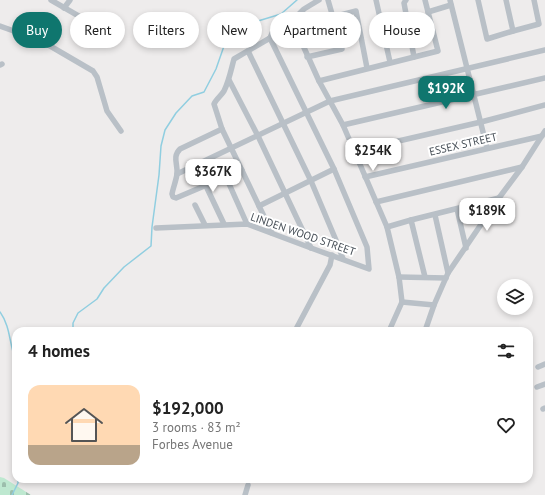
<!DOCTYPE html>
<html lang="en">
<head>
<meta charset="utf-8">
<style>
  body { margin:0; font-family:"PT Sans",sans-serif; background:#f2f2f2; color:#222; height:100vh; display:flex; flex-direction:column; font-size:15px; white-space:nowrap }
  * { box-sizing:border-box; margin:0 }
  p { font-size:13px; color:#767676 }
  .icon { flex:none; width:22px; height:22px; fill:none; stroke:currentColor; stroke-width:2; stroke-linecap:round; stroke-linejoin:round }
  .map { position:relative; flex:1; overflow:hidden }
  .details { position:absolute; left:12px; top:327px; width:521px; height:156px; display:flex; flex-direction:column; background:#fff; border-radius:12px; box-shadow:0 2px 6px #0003 }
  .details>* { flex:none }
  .banner { position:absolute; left:12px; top:12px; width:521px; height:36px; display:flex; gap:8px }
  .buttons { position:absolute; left:497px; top:279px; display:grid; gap:8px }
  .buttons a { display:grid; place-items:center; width:36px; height:36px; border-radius:50%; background:#fff; box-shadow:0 2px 6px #0003; font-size:20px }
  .price { position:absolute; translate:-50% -34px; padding:0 9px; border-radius:8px; background:#fff; color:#222; font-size:13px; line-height:26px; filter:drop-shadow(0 1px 2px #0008) }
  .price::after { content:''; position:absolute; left:50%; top:24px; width:12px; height:9px; margin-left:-6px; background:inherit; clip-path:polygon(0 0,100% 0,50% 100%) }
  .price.current { background:#0f766e; color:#fff }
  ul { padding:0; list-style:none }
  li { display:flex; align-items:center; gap:12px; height:100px; padding:0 16px }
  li+li { border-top:1px solid #e0e0e0 }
  li span { display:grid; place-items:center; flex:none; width:112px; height:80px; border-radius:12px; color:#555 }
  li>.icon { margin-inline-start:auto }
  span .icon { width:48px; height:48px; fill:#fffc; stroke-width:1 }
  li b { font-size:17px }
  h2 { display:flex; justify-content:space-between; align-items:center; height:48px; padding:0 16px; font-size:17px }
  .pill { padding:0 14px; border-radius:18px; background:#fff; box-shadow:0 2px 6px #0003; font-size:14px; line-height:36px }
  .pill.current { background:#0f766e; color:#fff }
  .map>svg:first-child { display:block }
  .cemetery { fill:url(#cemetery-stones) }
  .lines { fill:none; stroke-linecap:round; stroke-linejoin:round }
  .stream { stroke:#90cee0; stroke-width:1.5 }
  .minor { stroke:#b9c0c7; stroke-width:5.5 }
  .labels { text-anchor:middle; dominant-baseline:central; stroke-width:4; stroke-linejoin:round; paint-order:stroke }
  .street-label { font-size:11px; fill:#474f57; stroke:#fff }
</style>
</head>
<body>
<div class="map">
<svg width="545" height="495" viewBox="0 0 545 495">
  <defs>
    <pattern id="cemetery-stones" width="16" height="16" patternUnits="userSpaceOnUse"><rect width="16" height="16" fill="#bee8d0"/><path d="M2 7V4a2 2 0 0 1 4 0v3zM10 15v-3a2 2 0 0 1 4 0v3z" fill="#9cbeac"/></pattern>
  </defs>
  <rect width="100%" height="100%" fill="#eeecec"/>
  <!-- cemetery -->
  <path class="cemetery" d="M0,477L4,478L31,495H0Z"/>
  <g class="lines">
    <!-- stream -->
    <g class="stream">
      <path d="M0,312C11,327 9,345 16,361"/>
      <path d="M73,331V323L78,313L97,299L104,288L124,267L151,246L152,227L159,175L161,146L165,130L176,113L192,96L204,92L216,69L224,46L258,21L281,14L297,0"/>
      <path d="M16,450L13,463L16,470"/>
      <path d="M12,495L18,483V479"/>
    </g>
    <!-- minor -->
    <g class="minor">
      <path d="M51,0L103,30"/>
      <path d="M376,0L390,62"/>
      <path d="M406,0L404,3L414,57"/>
      <path d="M450,0L487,148"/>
      <path d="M478,0L487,39L513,31L506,0"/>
      <path d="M64,8L70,0"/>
      <path d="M428,12L451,5"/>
      <path d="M333,17L356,11L367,68"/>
      <path d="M292,21L304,9L319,0"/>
      <path d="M0,26L25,35L45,43L93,71L97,77L107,111L121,131"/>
      <path d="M513,31L539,24L534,0"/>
      <path d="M248,51L311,181L338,245L343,259"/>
      <path d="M307,57L342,49L328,0"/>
      <path d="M0,65L2,64"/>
      <path d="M229,80L258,136L311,248"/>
      <path d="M319,81L438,51L425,0"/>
      <path d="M343,125L545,78"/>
      <path d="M222,129L180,149C172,157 178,164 177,174C176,181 173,188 172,194L173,197L176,198L242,170"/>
      <path d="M355,151L481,122L545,105"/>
      <path d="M177,174L330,101L545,50"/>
      <path d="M226,177L247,224"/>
      <path d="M365,177L542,136"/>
      <path d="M206,186L224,224"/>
      <path d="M376,202L522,167"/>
      <path d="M195,205L205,225"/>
      <path d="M259,206L334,169"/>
      <path d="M457,209L466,248"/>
      <path d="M435,215L448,273"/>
      <path d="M411,220L425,277"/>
      <path d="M387,227L411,220L499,198"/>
      <path d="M156,228L247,224L311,248L369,269L367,247L334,169L270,38"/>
      <path d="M272,233L222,129L214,104C216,99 221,96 224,91C229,81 231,70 234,59L270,38L275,26L279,20L287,15L292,21L319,81L343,125L387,227L399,277L402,302L389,331"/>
      <path d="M399,277L446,278"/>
      <path d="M402,302L434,305"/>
      <path d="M390,329L397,331"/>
      <path d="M295,331L330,265L332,255"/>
      <path d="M425,331L434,305L448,273L499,198L522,167L545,131"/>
      <path d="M538,367L545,364"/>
      <path d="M537,387L545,384"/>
      <path d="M543,409L545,408"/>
      <path d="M245,495L248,485"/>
    </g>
  </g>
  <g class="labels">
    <!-- street labels -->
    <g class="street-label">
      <text transform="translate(463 144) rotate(-13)">ESSEX STREET</text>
      <text transform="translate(303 234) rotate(19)">LINDEN WOOD STREET</text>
    </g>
  </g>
</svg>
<div class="buttons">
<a><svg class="icon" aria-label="layers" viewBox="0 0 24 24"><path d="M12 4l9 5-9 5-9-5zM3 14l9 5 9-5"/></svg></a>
</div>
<b class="price current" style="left:446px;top:110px">$192K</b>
<b class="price" style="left:373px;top:172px">$254K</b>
<b class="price" style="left:213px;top:193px">$367K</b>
<b class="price" style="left:487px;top:232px">$189K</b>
<div class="banner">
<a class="pill current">Buy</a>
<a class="pill">Rent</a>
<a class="pill">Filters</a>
<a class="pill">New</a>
<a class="pill">Apartment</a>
<a class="pill">House</a>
</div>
<section class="details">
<h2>4 homes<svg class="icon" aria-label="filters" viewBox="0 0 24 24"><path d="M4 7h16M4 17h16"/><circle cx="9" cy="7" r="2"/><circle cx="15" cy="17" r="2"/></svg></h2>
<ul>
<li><span style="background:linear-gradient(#ffd9b3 75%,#b9a48a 0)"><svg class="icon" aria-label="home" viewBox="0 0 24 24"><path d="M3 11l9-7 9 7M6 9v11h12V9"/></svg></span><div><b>$192,000</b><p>3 rooms · 83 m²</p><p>Forbes Avenue</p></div><svg class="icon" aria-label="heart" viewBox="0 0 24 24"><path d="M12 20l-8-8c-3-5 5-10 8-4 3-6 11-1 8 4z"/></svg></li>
</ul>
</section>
</div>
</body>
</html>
